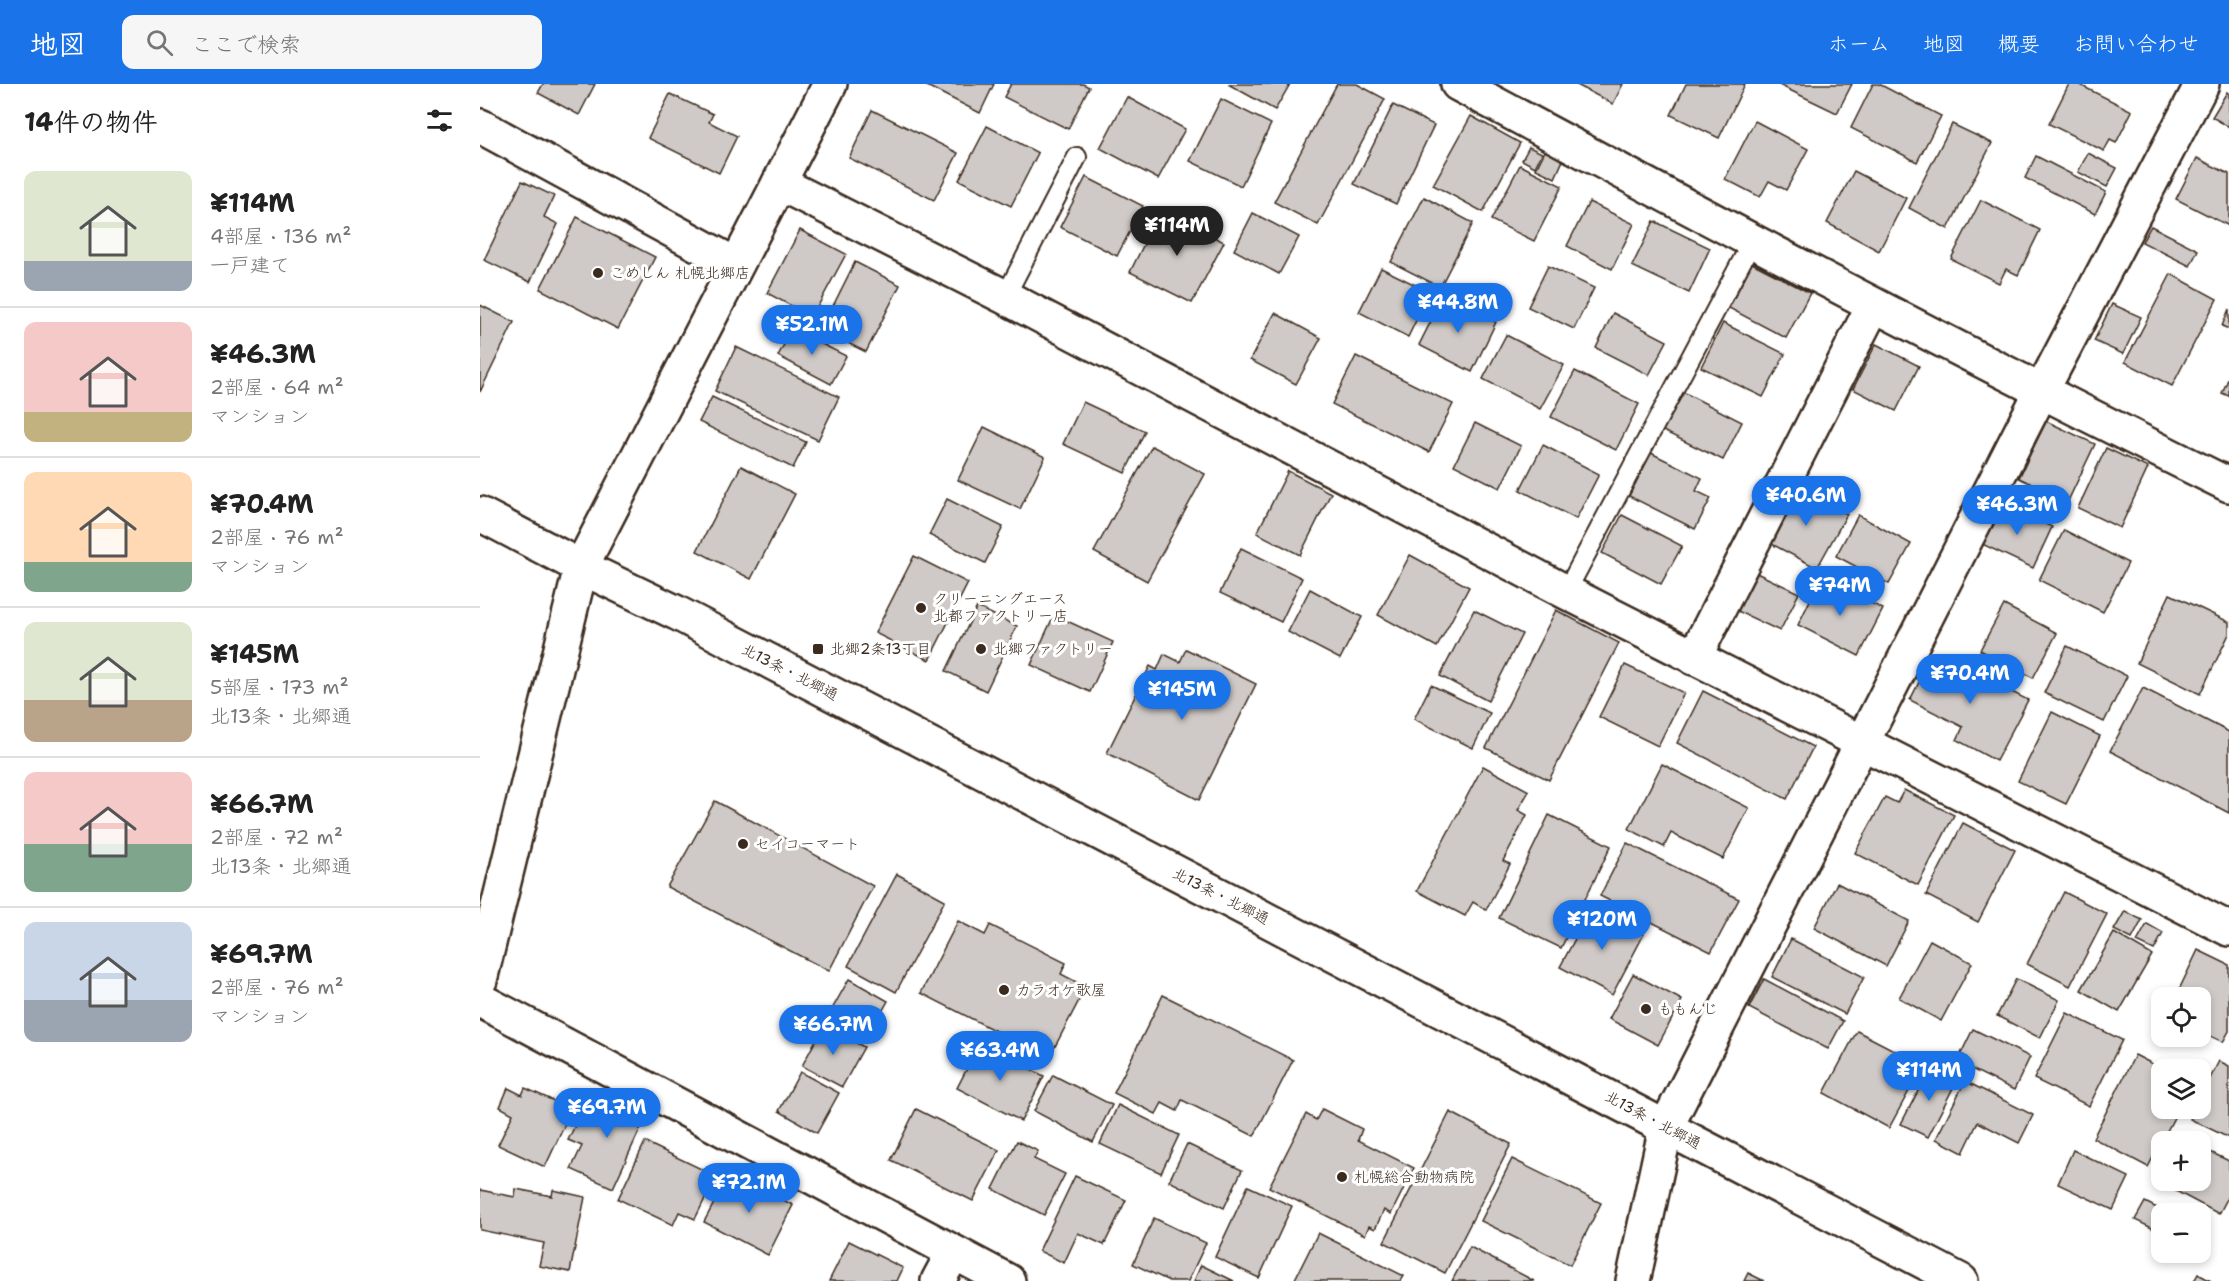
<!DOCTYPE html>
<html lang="ja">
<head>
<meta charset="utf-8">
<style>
  body { margin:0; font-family:"Shantell Sans","Klee One",sans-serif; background:#f6f6f6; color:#222; height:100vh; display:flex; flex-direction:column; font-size:22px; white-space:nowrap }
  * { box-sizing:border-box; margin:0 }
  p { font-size:20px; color:#767676 }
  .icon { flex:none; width:33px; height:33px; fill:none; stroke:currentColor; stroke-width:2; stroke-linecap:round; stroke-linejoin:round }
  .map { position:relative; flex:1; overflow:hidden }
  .side { display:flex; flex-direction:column; background:#fff; width:480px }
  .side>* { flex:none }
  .fabs { position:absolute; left:1671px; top:903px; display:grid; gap:12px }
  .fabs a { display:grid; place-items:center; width:60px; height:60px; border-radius:12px; background:#fff; box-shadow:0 3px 9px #0003; font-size:30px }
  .price { position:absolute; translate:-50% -51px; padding:0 14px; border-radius:21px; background:#1a73e8; color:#fff; font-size:20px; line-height:39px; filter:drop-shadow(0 2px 3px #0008) }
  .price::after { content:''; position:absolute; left:50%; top:36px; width:18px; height:14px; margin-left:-9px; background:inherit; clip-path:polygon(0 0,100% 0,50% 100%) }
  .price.on { background:#222; color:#fff }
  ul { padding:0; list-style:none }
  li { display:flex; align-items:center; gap:18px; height:150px; padding:0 24px }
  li+li { border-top:2px solid #e0e0e0 }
  li span { display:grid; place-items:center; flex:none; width:168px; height:120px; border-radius:12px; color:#555 }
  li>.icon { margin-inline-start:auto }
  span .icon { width:72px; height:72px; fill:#fffc; stroke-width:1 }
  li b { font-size:26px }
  h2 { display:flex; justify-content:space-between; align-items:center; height:72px; padding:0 24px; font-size:26px }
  header { display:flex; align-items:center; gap:36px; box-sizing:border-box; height:84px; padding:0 30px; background:#1a73e8; color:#fff }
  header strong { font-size:28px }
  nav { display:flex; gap:33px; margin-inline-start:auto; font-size:21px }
  .search { width:420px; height:54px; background:#f6f6f6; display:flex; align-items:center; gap:15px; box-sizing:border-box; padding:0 21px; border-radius:12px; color:#767676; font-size:22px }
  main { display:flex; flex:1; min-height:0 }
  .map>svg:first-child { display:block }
  .building { fill:#cfcac7; stroke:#3b2a1e; stroke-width:1.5 }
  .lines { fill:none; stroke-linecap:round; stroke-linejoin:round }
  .lane-casing { stroke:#3b2a1e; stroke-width:22 }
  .street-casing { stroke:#3b2a1e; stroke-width:38 }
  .secondary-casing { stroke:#3b2a1e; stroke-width:38 }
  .lane { stroke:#fff; stroke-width:18 }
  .street { stroke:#fff; stroke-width:33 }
  .secondary { stroke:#fff; stroke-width:33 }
  .poi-dot { fill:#3b2a1e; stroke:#fff; stroke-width:2 }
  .labels { text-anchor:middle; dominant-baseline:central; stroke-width:6; stroke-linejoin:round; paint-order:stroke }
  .poi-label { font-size:15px; fill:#3b2a1e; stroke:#fff; text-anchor:start }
  .street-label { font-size:15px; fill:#3b2a1e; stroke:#fff }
</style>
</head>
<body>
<header>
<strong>地図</strong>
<div class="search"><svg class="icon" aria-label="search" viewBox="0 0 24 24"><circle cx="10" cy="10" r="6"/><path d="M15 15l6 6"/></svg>ここで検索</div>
<nav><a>ホーム</a><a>地図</a><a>概要</a><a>お問い合わせ</a></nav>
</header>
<main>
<section class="side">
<h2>14件の物件<svg class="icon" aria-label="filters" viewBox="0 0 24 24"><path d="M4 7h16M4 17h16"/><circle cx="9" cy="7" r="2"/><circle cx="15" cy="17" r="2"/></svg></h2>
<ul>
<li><span style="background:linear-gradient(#dfe7d0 75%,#9aa5b1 0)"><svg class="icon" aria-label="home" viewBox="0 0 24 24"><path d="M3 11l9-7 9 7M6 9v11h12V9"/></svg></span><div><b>¥114M</b><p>4部屋 · 136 m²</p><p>一戸建て</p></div></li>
<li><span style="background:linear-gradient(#f6c9c9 75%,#c2b280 0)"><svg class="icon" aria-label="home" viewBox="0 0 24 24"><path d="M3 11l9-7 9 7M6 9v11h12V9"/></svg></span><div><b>¥46.3M</b><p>2部屋 · 64 m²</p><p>マンション</p></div></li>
<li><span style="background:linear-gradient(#ffd9b3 75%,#7fa58c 0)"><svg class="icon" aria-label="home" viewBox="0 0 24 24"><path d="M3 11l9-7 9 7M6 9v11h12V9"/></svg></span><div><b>¥70.4M</b><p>2部屋 · 76 m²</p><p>マンション</p></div></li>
<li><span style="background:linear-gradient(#dfe7d0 65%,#b9a48a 0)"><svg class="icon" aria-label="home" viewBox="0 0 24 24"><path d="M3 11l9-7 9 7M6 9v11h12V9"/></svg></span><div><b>¥145M</b><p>5部屋 · 173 m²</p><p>北13条・北郷通</p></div></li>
<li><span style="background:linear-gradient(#f6c9c9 60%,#7fa58c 0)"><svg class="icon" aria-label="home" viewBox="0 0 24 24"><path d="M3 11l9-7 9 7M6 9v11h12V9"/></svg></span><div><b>¥66.7M</b><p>2部屋 · 72 m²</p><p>北13条・北郷通</p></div></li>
<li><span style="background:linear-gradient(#c9d6e8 65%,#9aa5b1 0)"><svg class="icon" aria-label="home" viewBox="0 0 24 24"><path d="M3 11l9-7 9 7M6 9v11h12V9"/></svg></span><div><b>¥69.7M</b><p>2部屋 · 76 m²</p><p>マンション</p></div></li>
</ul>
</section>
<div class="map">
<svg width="1749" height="1197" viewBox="0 0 1749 1197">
  <rect width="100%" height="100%" fill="#fff"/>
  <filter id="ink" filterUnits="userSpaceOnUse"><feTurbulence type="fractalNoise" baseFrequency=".0167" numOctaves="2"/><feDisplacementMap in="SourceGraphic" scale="12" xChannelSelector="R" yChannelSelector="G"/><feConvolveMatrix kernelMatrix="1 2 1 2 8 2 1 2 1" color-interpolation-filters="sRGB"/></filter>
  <g filter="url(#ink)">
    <!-- building -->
    <g class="building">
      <path d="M63,0H115L99,31L58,9Z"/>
      <path d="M443,0H514L500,29Z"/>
      <path d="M531,0H603L609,3L588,45L524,13Z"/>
      <path d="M748,0H810L795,26Z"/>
      <path d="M857,0H877L905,15L838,141L794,118Z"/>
      <path d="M1095,0H1143L1133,20Z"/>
      <path d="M1206,0H1265L1239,54L1191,31Z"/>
      <path d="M1297,0H1372L1357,29Z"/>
      <path d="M1393,0H1399L1461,32L1437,78L1371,44Z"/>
      <path d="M1589,0H1598L1652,27L1636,59L1630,56L1624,67L1569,40Z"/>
      <path d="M1747,8L1749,10V43L1732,33Z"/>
      <path d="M190,10L233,30L229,38L257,52L239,89L168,54Z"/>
      <path d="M647,13L705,45L678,95L620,64Z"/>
      <path d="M741,15L791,40L761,102L710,77Z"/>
      <path d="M913,21L954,41L916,120L874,100Z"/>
      <path d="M392,26L478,69L454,116L369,74Z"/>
      <path d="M991,32L1040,59L1003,128L953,101Z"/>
      <path d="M1275,37L1328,65L1306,106L1289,97L1280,113L1245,95Z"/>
      <path d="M1472,40L1512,59L1468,145L1429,124Z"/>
      <path d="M507,42L558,69L531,122L479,96Z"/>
      <path d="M1049,63L1062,69L1055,83L1042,76Z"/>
      <path d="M1066,65L1084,74L1075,94L1056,85Z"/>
      <path d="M1608,69L1637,84L1627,103L1598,88Z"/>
      <path d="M1556,72L1626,108L1615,130L1545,94Z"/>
      <path d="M1717,74L1749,90V142L1696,115Z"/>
      <path d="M1040,81L1082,102L1054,157L1011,136Z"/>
      <path d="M1374,87L1426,114L1399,167L1347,139Z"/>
      <path d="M606,93L663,122L637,172L580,143Z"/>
      <path d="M42,97L74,112L64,133L78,140L50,198L4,176Z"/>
      <path d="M944,113L993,139L960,203L911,178Z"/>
      <path d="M1501,116L1560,146L1538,191L1526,185L1519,199L1471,175Z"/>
      <path d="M1109,118L1154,140L1132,185L1087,162Z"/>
      <path d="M681,126L744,158L712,219L650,188Z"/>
      <path d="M773,129L819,153L799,190L754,166Z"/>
      <path d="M97,133L175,173L138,245L60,205Z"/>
      <path d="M1174,137L1230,164L1209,209L1152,182Z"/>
      <path d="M1671,142L1718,166L1710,182L1662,158Z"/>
      <path d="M320,146L366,170L332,233L287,209Z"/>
      <path d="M375,178L420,201L386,268L341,246Z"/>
      <path d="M1272,179L1330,209L1306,254L1249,224Z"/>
      <path d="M1068,182L1114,204L1094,245L1048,223Z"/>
      <path d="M901,184L950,208L928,253L879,228Z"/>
      <path d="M1691,190L1737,215L1692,302L1645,278Z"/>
      <path d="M963,213L1016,238L992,288L939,261Z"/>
      <path d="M1632,220L1661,233L1643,270L1614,257Z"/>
      <path d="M0,221L34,238L0,308Z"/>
      <path d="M1749,225V245L1742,242Z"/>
      <path d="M795,229L841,254L816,300L770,276Z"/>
      <path d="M1133,229L1187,257L1169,291L1116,264Z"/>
      <path d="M1243,239L1305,270L1283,313L1221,283Z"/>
      <path d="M312,245L366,272L351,300L298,272Z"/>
      <path d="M1026,251L1084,281L1060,325L1003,295Z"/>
      <path d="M1396,260L1439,282L1416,327L1373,305Z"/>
      <path d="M256,263L359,313L338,356L235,307Z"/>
      <path d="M876,272L973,320L949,368L852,320Z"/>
      <path d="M1095,287L1159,320L1136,366L1071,333Z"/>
      <path d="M1749,293V312L1742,309Z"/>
      <path d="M1201,307L1262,338L1243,376L1181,346Z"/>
      <path d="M232,313L326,358L313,384L219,338Z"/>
      <path d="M603,318L665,347L645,389L583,360Z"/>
      <path d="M1566,337L1615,360L1588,417L1539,394Z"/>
      <path d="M995,339L1041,362L1020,404L974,381Z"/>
      <path d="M504,343L565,373L540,425L478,396Z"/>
      <path d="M1063,361L1119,390L1096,435L1040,406Z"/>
      <path d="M672,362L725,390L667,497L614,468Z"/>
      <path d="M1626,364L1668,384L1640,444L1598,424Z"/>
      <path d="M1171,369L1222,394L1216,407L1231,414L1215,445L1149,412Z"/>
      <path d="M261,382L315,410L271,495L217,467Z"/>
      <path d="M808,387L851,409L820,471L777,449Z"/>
      <path d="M1316,402L1367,430L1337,484L1286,457Z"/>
      <path d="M467,415L523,443L505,479L449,451Z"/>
      <path d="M1521,419L1572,443L1553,484L1502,460Z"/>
      <path d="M1142,431L1202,462L1181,500L1122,469Z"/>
      <path d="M1378,431L1431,460L1409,500L1356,472Z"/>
      <path d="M1584,446L1648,479L1623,528L1559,496Z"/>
      <path d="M761,464L822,494L801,538L740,509Z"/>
      <path d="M930,471L989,503L957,563L898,531Z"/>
      <path d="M434,472L488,499L449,576L395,549Z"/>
      <path d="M1268,485L1319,509L1300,547L1249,523Z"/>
      <path d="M1341,494L1403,525L1379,572L1318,541Z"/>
      <path d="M830,505L882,533L860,575L808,548Z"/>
      <path d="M1690,510L1749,538V550L1720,610L1657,579Z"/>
      <path d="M1524,521L1577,549L1553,594L1500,566Z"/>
      <path d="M497,523L537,542L506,607L466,587Z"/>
      <path d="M994,526L1042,550L1008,617L960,592Z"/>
      <path d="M1076,526L1139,559L1069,696L1006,664Z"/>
      <path d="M574,531L633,558L610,608L551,581Z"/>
      <path d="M1587,562L1647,592L1624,638L1564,609Z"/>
      <path d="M706,565L776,600L719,716L627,669L670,582L677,586L684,570L700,578Z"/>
      <path d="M1454,569L1548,616L1516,677L1477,656L1483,643L1430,616Z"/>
      <path d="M1145,581L1204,609L1178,662L1119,633Z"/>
      <path d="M951,601L1010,629L993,664L934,635Z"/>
      <path d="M1663,604L1749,648V729L1630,667Z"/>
      <path d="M1223,607L1333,663L1307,715L1197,659Z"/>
      <path d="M1572,628L1620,652L1586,720L1538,697Z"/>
      <path d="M1182,680L1269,724L1243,775L1191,749L1184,763L1149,745Z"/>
      <path d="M1003,682L1049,707L1038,726L1047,731L1023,777L1030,780L1006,826L993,818L985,832L937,807Z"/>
      <path d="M1424,706L1474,731L1438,801L1375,769L1405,713L1417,719Z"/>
      <path d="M235,717L393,802L349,887L187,803Z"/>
      <path d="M1069,731L1131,762L1081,864L1019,834Z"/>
      <path d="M1483,739L1535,766L1498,838L1446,811Z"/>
      <path d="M1147,759L1259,815L1231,868L1120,812Z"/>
      <path d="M417,790L465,816L416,908L368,882Z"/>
      <path d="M1357,799L1429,837L1406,882L1334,844Z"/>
      <path d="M1584,808L1627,830L1590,902L1547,880Z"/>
      <path d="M1112,823L1164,850L1132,911L1080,883Z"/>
      <path d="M1645,827L1662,836L1652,855L1634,846Z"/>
      <path d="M478,837L505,851L510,841L586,879L581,890L606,903L569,974L441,909Z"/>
      <path d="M1667,840L1683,849L1674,866L1657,858Z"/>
      <path d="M1634,849L1672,871L1639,928L1601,906Z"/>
      <path d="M1311,855L1384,893L1365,930L1292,893Z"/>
      <path d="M1450,856L1492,879L1461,937L1419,914Z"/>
      <path d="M1718,866L1749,881V947L1743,958L1720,947V914H1695Z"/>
      <path d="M1153,890L1202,916L1178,961L1129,935Z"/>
      <path d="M369,895L408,917L385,957L346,936Z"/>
      <path d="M1284,895L1363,937L1348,965L1269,924Z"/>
      <path d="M1536,895L1579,916L1560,954L1517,932Z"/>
      <path d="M683,911L813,976L774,1052L702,1016L697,1027L682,1019L676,1030L634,1009Z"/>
      <path d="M1587,929L1642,956L1609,1022L1554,995Z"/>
      <path d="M344,941L384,963L362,1003L322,982Z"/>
      <path d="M1493,945L1550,973L1534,1006L1477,978Z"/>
      <path d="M1377,947L1443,981L1409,1044L1344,1009Z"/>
      <path d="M500,959L564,992L541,1037L477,1004Z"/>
      <path d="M1655,971L1684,986H1682V1024H1699L1668,1083L1613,1054Z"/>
      <path d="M1739,977L1749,982V1054L1710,1035L1716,1024H1720V1014Z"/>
      <path d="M1451,982L1477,996L1448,1053L1421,1040Z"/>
      <path d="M320,988L359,1009L337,1049L299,1027Z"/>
      <path d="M573,991L632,1021L613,1058L554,1027Z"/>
      <path d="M1485,997L1553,1031L1539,1059L1498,1038L1483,1069L1456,1055Z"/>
      <path d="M28,1004L42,1011L45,1004L92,1025L65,1083L18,1061L33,1030L20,1023Z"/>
      <path d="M126,1008L168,1028L133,1104L91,1085L102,1062L88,1056L100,1031L113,1036Z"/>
      <path d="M638,1021L699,1051L681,1089L620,1060Z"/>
      <path d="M436,1025L519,1066L493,1117L411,1076Z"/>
      <path d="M842,1025L882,1045L878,1056L934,1084L911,1130L904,1126L895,1145L889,1142L885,1151L789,1103L826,1030L836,1036Z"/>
      <path d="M970,1028L1031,1060L965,1189L904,1158Z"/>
      <path d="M537,1057L558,1067L554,1075L585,1090L564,1131L513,1105Z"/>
      <path d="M165,1058L236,1092L215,1135L199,1128L193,1141L138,1115Z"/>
      <path d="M707,1060L762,1086L744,1124L689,1097Z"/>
      <path d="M1720,1063L1749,1077V1111L1739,1130L1675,1096L1682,1084V1096H1720Z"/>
      <path d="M1593,1066L1649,1093L1633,1126L1578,1100Z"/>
      <path d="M1032,1075L1121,1119L1090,1181L1001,1137Z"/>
      <path d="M250,1089L313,1121L288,1171L224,1138Z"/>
      <path d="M595,1092L646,1116L624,1161L598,1149L584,1179L559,1167Z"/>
      <path d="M768,1102L812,1122L779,1194L735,1173Z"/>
      <path d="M36,1105L72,1112L73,1106L105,1113L90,1188L59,1182L64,1159L0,1146V1106L35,1113Z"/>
      <path d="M1665,1118L1685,1128L1682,1130V1135L1676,1146L1655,1136Z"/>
      <path d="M674,1134L726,1159L708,1197H689L653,1180Z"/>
      <path d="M838,1149L924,1192L921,1197H814Z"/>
      <path d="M369,1157L423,1184L417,1197H349Z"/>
      <path d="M990,1163L1054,1197H972Z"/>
      <path d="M721,1181L754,1197H714Z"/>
      <path d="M1268,1189L1284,1197H1264Z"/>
      <path d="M1718,1190L1731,1197H1714Z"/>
    </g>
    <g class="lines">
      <defs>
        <g id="lane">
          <path d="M525,213L597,73"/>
          <path d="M1086,508L1272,158"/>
        </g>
        <g id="street">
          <path d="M978,0C1233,137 1489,273 1749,401"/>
          <path d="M0,42L256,181"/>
          <path d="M299,99L525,213L1086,508L1749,845"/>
          <path d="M1214,574L1393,222"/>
          <path d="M0,896L101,483"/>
          <path d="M0,916L528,1197"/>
          <path d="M458,1197L473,1169"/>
          <path d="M1153,1197L1186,1043L1561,308L1722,0"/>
        </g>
        <g id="secondary">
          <path d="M0,430L101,483L197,529L1481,1197"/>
          <path d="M101,483L350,0"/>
        </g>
      </defs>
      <!-- lane casing -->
      <use href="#lane" class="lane-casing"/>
      <!-- street casing -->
      <use href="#street" class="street-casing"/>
      <!-- secondary casing -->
      <use href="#secondary" class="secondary-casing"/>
      <!-- lane -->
      <use href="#lane" class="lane"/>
      <!-- street -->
      <use href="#street" class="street"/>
      <!-- secondary -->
      <use href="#secondary" class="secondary"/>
    </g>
  </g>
  <!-- markers -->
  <g class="poi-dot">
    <circle cx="118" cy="189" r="6"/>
    <circle cx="441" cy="524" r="6"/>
    <rect x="332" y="559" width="12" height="12" rx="3"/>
    <circle cx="501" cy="565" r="6"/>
    <circle cx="263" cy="760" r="6"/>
    <circle cx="524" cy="906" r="6"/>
    <circle cx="1166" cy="925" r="6"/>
    <circle cx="862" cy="1093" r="6"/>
  </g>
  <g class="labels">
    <!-- poi labels -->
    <g class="poi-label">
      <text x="130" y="189">こめしん 札幌北郷店</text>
      <text x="453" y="515">クリーニングエース<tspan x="453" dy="17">北都ファクトリー店</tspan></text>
      <text x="350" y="565">北郷2条13丁目</text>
      <text x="513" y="565">北郷ファクトリー</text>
      <text x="275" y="760">セイコーマート</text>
      <text x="536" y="906">カラオケ歌屋</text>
      <text x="1178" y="925">ももんじ</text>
      <text x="874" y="1093">札幌総合動物病院</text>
    </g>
    <!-- street labels -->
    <g class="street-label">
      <text transform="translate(310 588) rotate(27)">北13条・北郷通</text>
      <text transform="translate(741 812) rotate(27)">北13条・北郷通</text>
      <text transform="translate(1173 1036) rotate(28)">北13条・北郷通</text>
    </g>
  </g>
</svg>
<div class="fabs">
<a><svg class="icon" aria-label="locate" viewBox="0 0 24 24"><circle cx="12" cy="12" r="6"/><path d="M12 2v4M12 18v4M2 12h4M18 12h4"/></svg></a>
<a><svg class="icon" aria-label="layers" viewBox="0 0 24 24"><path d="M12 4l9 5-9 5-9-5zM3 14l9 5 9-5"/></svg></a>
<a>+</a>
<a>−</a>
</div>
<b class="price on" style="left:697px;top:173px">¥114M</b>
<b class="price" style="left:978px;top:250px">¥44.8M</b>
<b class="price" style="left:332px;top:272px">¥52.1M</b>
<b class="price" style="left:1326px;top:443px">¥40.6M</b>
<b class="price" style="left:1537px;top:452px">¥46.3M</b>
<b class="price" style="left:1360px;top:533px">¥74M</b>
<b class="price" style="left:1490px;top:621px">¥70.4M</b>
<b class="price" style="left:702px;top:637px">¥145M</b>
<b class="price" style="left:1122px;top:867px">¥120M</b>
<b class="price" style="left:353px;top:972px">¥66.7M</b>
<b class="price" style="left:520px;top:998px">¥63.4M</b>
<b class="price" style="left:1449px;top:1018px">¥114M</b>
<b class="price" style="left:127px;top:1055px">¥69.7M</b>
<b class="price" style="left:269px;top:1130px">¥72.1M</b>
</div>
</main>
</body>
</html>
